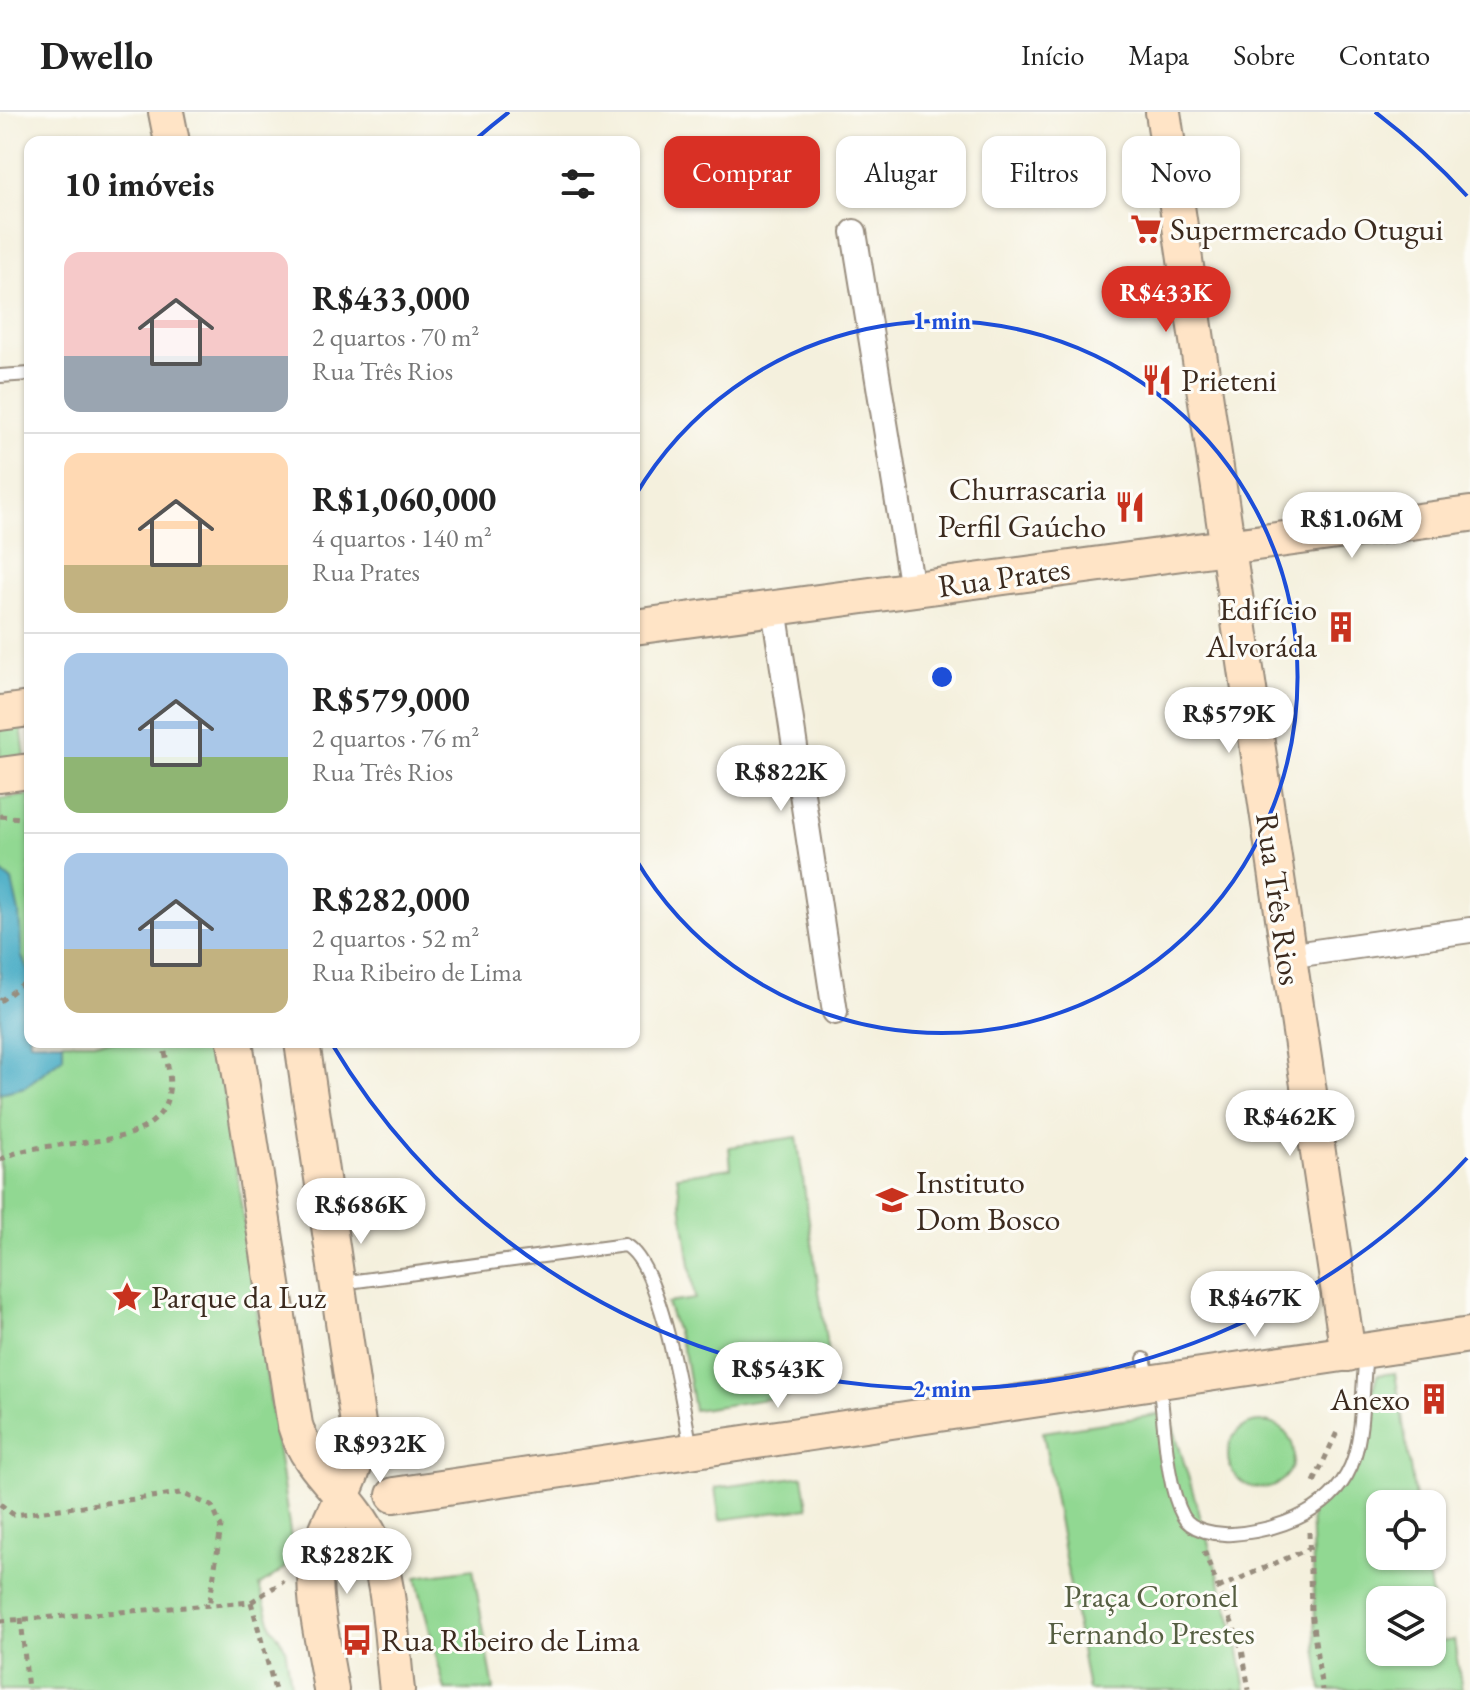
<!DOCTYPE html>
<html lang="pt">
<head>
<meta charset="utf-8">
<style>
  body { margin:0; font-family:"EB Garamond",serif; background:#f2f2f2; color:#222; height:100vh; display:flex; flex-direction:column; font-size:30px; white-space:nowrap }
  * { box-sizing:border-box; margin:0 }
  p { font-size:26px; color:#767676 }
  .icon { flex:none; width:44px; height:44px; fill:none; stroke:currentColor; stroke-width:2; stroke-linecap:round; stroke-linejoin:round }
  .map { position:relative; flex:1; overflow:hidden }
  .panel { position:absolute; left:24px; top:24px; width:616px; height:912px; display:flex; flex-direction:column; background:#fff; border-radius:16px; box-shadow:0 2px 6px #0004 }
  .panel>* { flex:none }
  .guide { position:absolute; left:664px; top:24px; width:686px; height:72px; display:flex; gap:16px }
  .tools { position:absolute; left:1366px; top:1378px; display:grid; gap:16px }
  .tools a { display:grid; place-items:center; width:80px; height:80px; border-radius:16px; background:#fff; box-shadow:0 2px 6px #0004; font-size:40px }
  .price { position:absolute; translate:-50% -68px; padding:0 18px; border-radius:28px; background:#fff; color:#222; font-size:26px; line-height:52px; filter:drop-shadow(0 2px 4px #0008) }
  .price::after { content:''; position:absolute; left:50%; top:48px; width:24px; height:18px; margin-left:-12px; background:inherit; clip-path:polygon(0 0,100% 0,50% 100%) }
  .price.active { background:#d93025; color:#fff }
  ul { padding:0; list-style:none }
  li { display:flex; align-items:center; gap:24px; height:200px; padding:0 40px }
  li+li { border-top:2px solid #e0e0e0 }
  li span { display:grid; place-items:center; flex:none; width:224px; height:160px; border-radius:16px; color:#555 }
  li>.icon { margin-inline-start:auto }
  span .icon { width:96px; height:96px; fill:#fffc; stroke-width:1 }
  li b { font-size:34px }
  h2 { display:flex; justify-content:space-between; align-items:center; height:96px; padding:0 40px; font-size:34px }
  .chip { padding:0 28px; border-radius:16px; background:#fff; box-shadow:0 2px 6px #0004; font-size:28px; line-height:72px }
  .chip.active { background:#d93025; color:#fff }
  header { display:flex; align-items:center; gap:48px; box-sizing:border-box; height:112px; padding:0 40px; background:#fff; border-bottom:2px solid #e0e0e0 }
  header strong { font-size:38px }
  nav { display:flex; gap:44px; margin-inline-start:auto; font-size:28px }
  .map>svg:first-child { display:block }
  .green { fill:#91d892; stroke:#668158; stroke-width:2; fill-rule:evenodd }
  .water { fill:#46acc5; stroke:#406b72; stroke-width:2 }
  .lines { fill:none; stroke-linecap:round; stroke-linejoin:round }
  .lane-casing { stroke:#988d7e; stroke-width:16 }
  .street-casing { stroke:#988d7e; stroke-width:28 }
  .secondary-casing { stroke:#988d7e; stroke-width:38 }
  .path { stroke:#988d7e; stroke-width:5; stroke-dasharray:6 6; stroke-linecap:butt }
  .lane { stroke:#fff; stroke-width:12 }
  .street { stroke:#fff; stroke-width:24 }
  .secondary { stroke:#ffe4c6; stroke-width:34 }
  .ring { fill:none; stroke:#1d4ed8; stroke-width:4 }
  .labels { text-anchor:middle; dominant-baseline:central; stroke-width:6; stroke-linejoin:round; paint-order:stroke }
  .poi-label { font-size:32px; fill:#3b2a1e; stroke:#fdfcf7; text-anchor:start }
  .street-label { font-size:32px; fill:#3b2a1e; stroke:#fdfcf7 }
  .park-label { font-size:32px; fill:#555e41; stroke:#fdfcf7 }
  .centre { fill:#1d4ed8; stroke:#fdfcf7; stroke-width:4 }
  .ring-label { font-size:24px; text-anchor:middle; font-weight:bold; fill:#1d4ed8; stroke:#fdfcf7; stroke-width:6; stroke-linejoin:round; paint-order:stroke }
</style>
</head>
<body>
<header>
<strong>Dwello</strong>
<nav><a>Início</a><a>Mapa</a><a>Sobre</a><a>Contato</a></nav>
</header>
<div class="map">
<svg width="1470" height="1578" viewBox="0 0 1470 1578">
  <rect width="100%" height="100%" fill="#fdfcf7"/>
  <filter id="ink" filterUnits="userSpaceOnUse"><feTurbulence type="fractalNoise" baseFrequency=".0125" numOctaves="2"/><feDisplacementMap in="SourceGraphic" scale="16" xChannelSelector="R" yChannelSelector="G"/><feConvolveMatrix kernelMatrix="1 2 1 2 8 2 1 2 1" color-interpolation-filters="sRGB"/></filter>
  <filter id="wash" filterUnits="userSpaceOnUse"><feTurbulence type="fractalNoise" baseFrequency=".006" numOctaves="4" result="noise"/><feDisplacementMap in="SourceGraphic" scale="32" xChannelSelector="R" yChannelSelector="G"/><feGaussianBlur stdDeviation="1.8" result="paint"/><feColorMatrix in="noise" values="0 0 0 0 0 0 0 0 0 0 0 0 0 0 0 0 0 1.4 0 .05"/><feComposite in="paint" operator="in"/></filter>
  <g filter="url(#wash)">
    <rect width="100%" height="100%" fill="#f4f0dd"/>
    <!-- green -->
    <g class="green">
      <path d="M21,613L25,644L0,647V616Z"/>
      <path d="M30,683V930H217L293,1440L284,1457L259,1474L272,1515L285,1535L292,1578H0V687Z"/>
      <path d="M797,1025L833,1277L694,1298L685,1244L667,1191L695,1187L677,1064L731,1056L729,1035Z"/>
      <path d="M1395,1261L1416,1392H1380V1444H1425L1440,1530L1454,1528L1462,1578H1322L1316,1535L1311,1398L1350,1357L1377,1263ZM1380,1488H1432V1540H1380Z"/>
      <path d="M1169,1301L1236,1522L1246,1578H1088L1043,1320Z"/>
      <circle cx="1261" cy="1343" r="33"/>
      <path d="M803,1364L808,1396L720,1408L715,1376Z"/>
      <path d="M473,1457L494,1578H445L416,1465Z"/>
    </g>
    <!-- water -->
    <path class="water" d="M0,759L12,769L19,800L22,845L30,862V930H63V945L25,975L0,981Z"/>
  </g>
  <g filter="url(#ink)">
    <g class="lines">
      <defs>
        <g id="lane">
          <path d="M0,264L30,262"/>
          <path d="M341,1171L625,1133C662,1152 683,1295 691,1337"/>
          <path d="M1144,1247L1150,1269"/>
          <path d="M1159,1271C1165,1308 1165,1371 1183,1404C1191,1419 1217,1423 1232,1422C1282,1418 1338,1397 1354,1346C1364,1315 1362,1274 1366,1242"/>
        </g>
        <g id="street">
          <path d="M854,120L912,477"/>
          <path d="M774,496L835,900"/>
          <path d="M1287,844L1470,818"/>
        </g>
        <g id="secondary">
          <path d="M166,0L172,30"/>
          <path d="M1163,0L1348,1242"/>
          <path d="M634,515L1470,402"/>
          <path d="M0,601L30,597"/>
          <path d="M0,663L30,659"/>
          <path d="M235,930L295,1313C308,1358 346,1380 368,1420C391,1461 391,1531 397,1578"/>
          <path d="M302,930L360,1325C357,1370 326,1404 317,1448C310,1484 326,1541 331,1578"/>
          <path d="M394,1383L1470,1223"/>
        </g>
      </defs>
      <!-- lane casing -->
      <use href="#lane" class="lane-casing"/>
      <!-- street casing -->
      <use href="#street" class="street-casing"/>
      <!-- secondary casing -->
      <use href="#secondary" class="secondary-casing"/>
      <!-- path -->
      <g class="path">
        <path d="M0,704L30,707"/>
        <path d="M0,889L30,867"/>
        <path d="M0,1048C49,1019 159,1048 169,979C172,964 165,944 163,930"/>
        <path d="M1314,1370L1338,1318"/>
        <path d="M0,1392L14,1403L181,1381L212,1394L221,1415L209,1495"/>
        <path d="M1309,1420L1311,1500L1322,1578"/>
        <path d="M1204,1439L1242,1537L1249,1578"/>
        <path d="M1218,1476L1308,1437"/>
        <path d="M251,1490L275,1578"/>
        <path d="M21,1506L28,1578"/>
        <path d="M0,1509L251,1490L284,1469"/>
      </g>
      <!-- lane -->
      <use href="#lane" class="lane"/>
      <!-- street -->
      <use href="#street" class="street"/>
      <!-- secondary -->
      <use href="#secondary" class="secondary"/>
    </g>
  </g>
  <!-- distance rings -->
  <g class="ring">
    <path d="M635 384A356 356 0 1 1 635 746"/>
    <path d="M1467 1046A712 712 0 0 1 332 932M475 28A712 712 0 0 1 509 0M1375 0A712 712 0 0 1 1467 84"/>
  </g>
  <!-- icons -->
  <defs>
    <symbol id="supermarket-bare" viewBox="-9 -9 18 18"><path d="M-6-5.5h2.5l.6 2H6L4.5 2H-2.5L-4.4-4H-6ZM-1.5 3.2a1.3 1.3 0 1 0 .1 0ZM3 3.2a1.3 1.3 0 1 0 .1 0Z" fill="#c8321e" stroke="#fdfcf7" stroke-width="2.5" paint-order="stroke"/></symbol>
    <symbol id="restaurant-bare" viewBox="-9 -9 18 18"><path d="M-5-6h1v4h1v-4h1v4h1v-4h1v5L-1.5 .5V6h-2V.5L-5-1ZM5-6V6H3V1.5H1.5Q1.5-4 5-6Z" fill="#c8321e" stroke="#fdfcf7" stroke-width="2.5" paint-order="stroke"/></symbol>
    <symbol id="building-bare" viewBox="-9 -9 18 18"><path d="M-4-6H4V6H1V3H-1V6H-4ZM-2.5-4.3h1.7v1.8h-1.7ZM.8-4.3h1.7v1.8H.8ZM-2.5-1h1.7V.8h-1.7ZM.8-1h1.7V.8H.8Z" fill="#c8321e" stroke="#fdfcf7" stroke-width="2.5" paint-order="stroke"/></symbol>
    <symbol id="university-bare" viewBox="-9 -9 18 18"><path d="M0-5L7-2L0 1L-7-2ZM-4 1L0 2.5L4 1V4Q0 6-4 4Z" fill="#c8321e" stroke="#fdfcf7" stroke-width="2.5" paint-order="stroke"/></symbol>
    <symbol id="sight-bare" viewBox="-9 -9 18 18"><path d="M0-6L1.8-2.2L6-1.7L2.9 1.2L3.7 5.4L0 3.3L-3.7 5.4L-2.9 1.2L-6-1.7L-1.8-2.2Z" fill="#c8321e" stroke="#fdfcf7" stroke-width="2.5" paint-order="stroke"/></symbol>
    <symbol id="bus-bare" viewBox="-9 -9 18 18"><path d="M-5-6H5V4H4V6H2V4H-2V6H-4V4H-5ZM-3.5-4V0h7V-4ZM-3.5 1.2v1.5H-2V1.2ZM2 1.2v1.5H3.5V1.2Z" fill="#c8321e" stroke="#fdfcf7" stroke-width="2.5" paint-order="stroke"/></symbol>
  </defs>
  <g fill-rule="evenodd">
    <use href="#supermarket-bare" x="1124" y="95" width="44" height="44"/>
    <use href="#restaurant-bare" x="1135" y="246" width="44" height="44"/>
    <use href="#restaurant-bare" x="1108" y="373" width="44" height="44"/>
    <use href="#building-bare" x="1319" y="493" width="44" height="44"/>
    <use href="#university-bare" x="870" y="1066" width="44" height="44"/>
    <use href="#sight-bare" x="105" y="1163" width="44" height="44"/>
    <use href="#building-bare" x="1412" y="1265" width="44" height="44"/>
    <use href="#bus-bare" x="335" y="1506" width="44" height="44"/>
  </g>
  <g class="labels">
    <!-- poi labels -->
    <g class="poi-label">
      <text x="1170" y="117">Supermercado Otugui</text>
      <text x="1181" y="268">Prieteni</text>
      <text x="1106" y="377" text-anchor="end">Churrascaria<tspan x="1106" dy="37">Perfil Gaúcho</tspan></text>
      <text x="1317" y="497" text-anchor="end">Edifício<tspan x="1317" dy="37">Alvoráda</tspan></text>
      <text x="916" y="1070">Instituto<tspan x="916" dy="37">Dom Bosco</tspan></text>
      <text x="151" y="1185">Parque da Luz</text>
      <text x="1410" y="1287" text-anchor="end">Anexo</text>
      <text x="381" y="1528">Rua Ribeiro de Lima</text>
    </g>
    <!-- street labels -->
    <g class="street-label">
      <text transform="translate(1004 465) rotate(-8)">Rua Prates</text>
      <text transform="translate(1279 787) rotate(82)">Rua Três Rios</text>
    </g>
    <!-- park labels -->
    <g class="park-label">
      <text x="1151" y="1484">Praça Coronel<tspan x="1151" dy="37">Fernando Prestes</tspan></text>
    </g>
  </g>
  <circle cx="942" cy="565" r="12" class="centre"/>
  <g class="ring-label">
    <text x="942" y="217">1 min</text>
    <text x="942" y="1285">2 min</text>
  </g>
</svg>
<div class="tools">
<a><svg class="icon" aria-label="locate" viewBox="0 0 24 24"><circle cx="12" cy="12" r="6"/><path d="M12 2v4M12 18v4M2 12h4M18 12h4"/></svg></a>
<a><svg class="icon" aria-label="layers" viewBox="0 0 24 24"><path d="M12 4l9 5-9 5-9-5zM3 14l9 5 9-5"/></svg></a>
</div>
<b class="price active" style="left:1166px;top:222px">R$433K</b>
<b class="price" style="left:1352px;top:448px">R$1.06M</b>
<b class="price" style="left:1229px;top:643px">R$579K</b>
<b class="price" style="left:781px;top:701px">R$822K</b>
<b class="price" style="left:1290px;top:1046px">R$462K</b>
<b class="price" style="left:361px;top:1134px">R$686K</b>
<b class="price" style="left:1255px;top:1227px">R$467K</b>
<b class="price" style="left:778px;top:1298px">R$543K</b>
<b class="price" style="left:380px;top:1373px">R$932K</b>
<b class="price" style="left:347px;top:1484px">R$282K</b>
<div class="guide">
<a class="chip active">Comprar</a>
<a class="chip">Alugar</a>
<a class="chip">Filtros</a>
<a class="chip">Novo</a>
</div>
<section class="panel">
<h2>10 imóveis<svg class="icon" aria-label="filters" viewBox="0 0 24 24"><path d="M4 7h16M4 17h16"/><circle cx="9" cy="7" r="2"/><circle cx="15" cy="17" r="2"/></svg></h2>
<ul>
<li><span style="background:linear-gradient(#f6c9c9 65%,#9aa5b1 0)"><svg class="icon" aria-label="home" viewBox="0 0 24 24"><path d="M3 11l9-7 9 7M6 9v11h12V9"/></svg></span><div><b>R$433,000</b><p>2 quartos · 70 m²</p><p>Rua Três Rios</p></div></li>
<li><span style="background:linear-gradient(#ffd9b3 70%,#c2b280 0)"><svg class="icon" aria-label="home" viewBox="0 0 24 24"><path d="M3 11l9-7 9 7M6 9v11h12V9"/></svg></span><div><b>R$1,060,000</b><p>4 quartos · 140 m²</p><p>Rua Prates</p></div></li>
<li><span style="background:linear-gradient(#a9c7e8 65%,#8fb573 0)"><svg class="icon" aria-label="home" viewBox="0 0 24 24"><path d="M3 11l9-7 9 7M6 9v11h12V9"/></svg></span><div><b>R$579,000</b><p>2 quartos · 76 m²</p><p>Rua Três Rios</p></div></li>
<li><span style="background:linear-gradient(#a9c7e8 60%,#c2b280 0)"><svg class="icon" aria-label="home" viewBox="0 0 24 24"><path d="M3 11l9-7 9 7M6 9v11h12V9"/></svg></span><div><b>R$282,000</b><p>2 quartos · 52 m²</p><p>Rua Ribeiro de Lima</p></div></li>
</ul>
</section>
</div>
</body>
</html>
